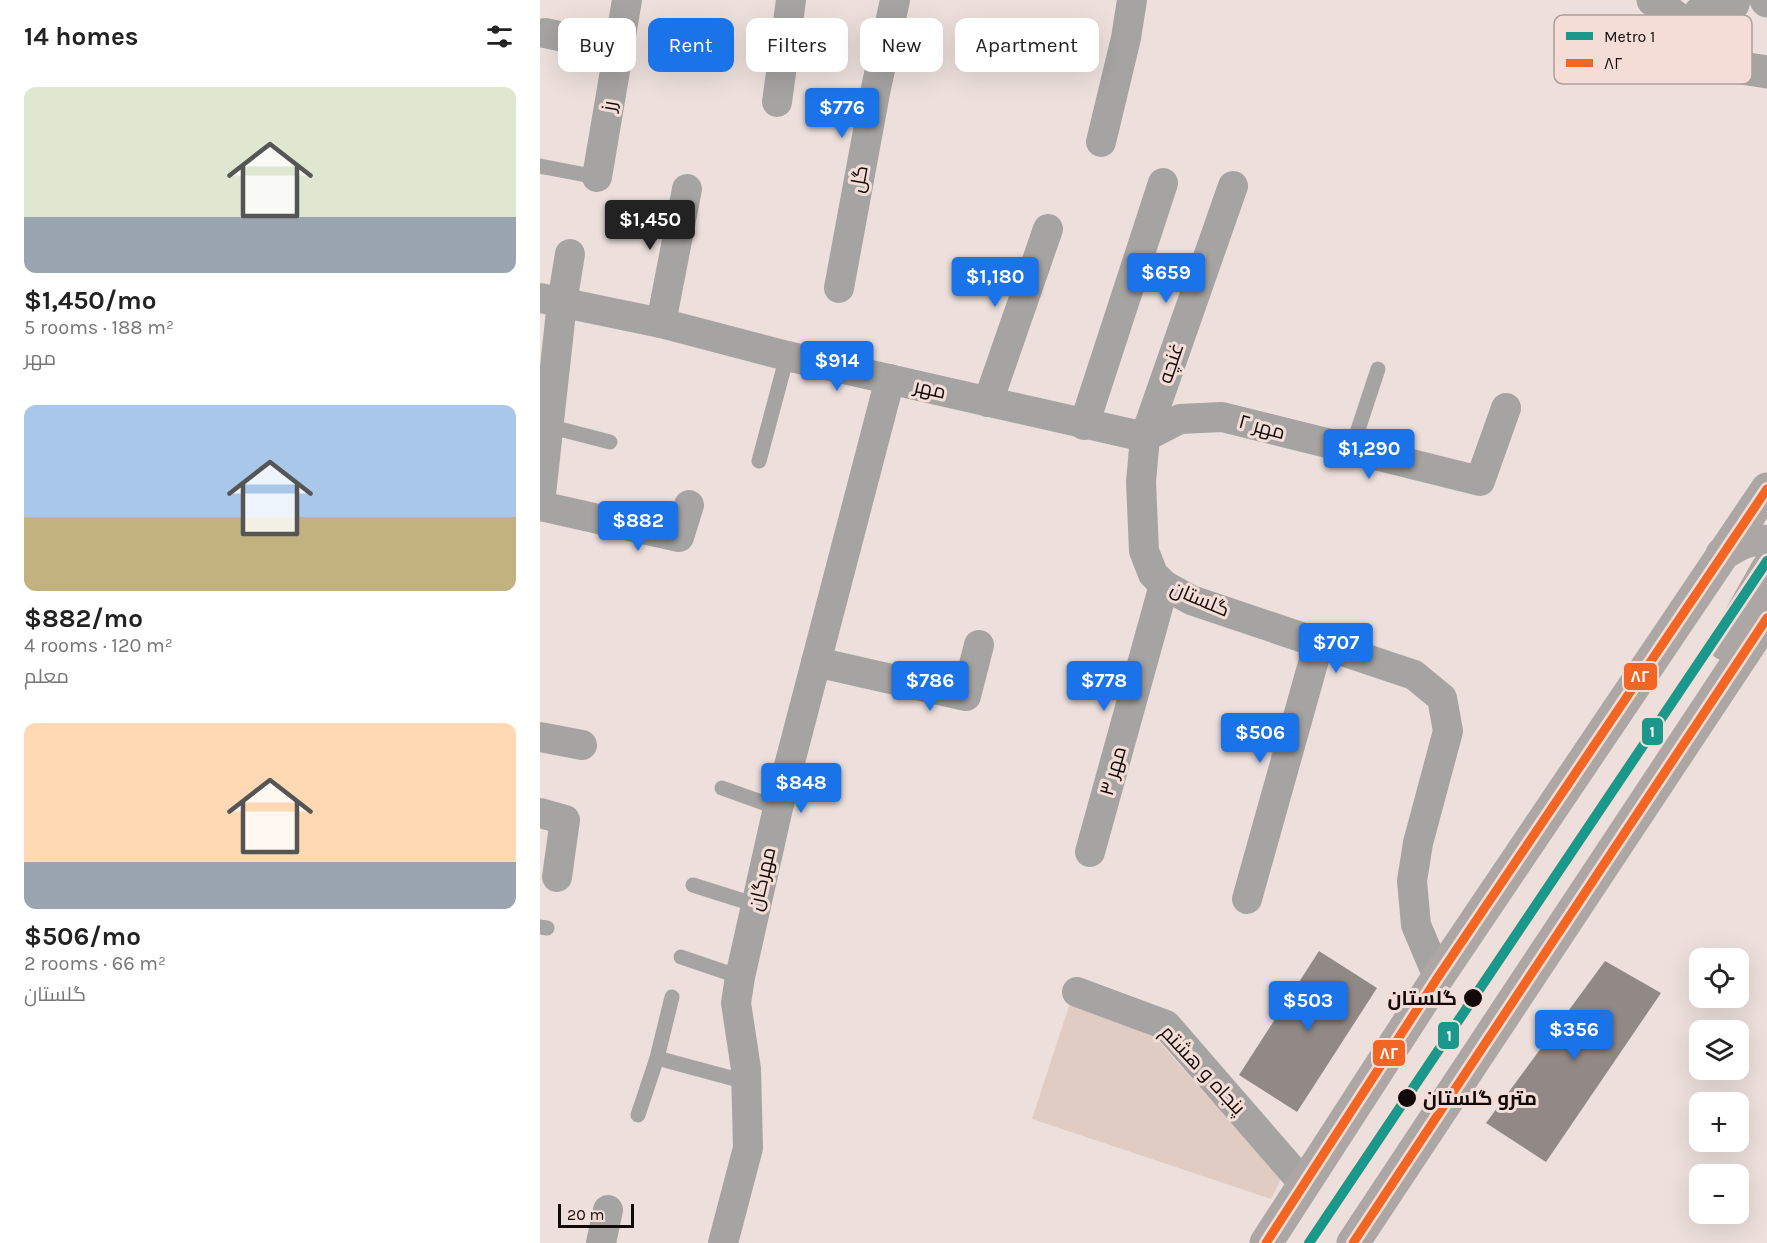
<!DOCTYPE html>
<html lang="en">
<head>
<meta charset="utf-8">
<style>
  body { margin:0; font-family:Karla,Cairo,sans-serif; background:#f2f2f2; color:#222; height:100vh; display:flex; flex-direction:column; font-size:22px; white-space:nowrap }
  * { box-sizing:border-box; margin:0 }
  p { font-size:20px; color:#767676 }
  .icon { flex:none; width:33px; height:33px; fill:none; stroke:currentColor; stroke-width:2; stroke-linecap:round; stroke-linejoin:round }
  .map { position:relative; flex:1; overflow:hidden }
  .panel { display:flex; flex-direction:column; background:#fff; width:540px }
  .panel>* { flex:none }
  .guide { position:absolute; left:18px; top:18px; width:570px; height:54px; display:flex; gap:12px }
  .tools { position:absolute; left:1149px; top:948px; display:grid; gap:12px }
  .tools a { display:grid; place-items:center; width:60px; height:60px; border-radius:12px; background:#fff; box-shadow:0 6px 24px #0002; font-size:30px }
  .scale { position:absolute; left:18px; bottom:15px; width:76px; box-sizing:border-box; padding-left:6px; border:3px solid #110a08; border-top:0; font-size:16px; line-height:21px; white-space:nowrap; color:#110a08; -webkit-text-stroke:4px #f3ddd6; paint-order:stroke }
  .price { position:absolute; translate:-50% -51px; padding:0 14px; border-radius:6px; background:#1a73e8; color:#fff; font-size:20px; line-height:39px; filter:drop-shadow(0 2px 3px #0008) }
  .price::after { content:''; position:absolute; left:50%; top:36px; width:18px; height:14px; margin-left:-9px; background:inherit; clip-path:polygon(0 0,100% 0,50% 100%) }
  .price.selected { background:#222; color:#fff }
  ul { padding:0; list-style:none }
  li { display:grid; align-content:center; gap:12px; height:318px; padding:0 24px }
  li span { display:grid; place-items:center; height:186px; border-radius:12px; color:#555 }
  li>.icon { margin-inline-start:auto }
  span .icon { width:108px; height:108px; fill:#fffc; stroke-width:1 }
  li b { font-size:26px }
  h2 { display:flex; justify-content:space-between; align-items:center; height:72px; padding:0 24px; font-size:26px }
  .tag { padding:0 21px; border-radius:12px; background:#fff; box-shadow:0 6px 24px #0002; font-size:21px; line-height:54px }
  .tag.selected { background:#1a73e8; color:#fff }
  main { display:flex; flex:1; min-height:0 }
  .map>svg:first-child { display:block }
  .green { fill:#e1ccc4 }
  .building { fill:#928986 }
  .lines { fill:none; stroke-linecap:round; stroke-linejoin:round }
  .lane { stroke:#a6a4a2; stroke-width:15 }
  .street { stroke:#a6a4a2; stroke-width:30 }
  .secondary { stroke:#a6a4a0; stroke-width:33 }
  .primary { stroke:#aca6a4; stroke-width:33 }
  .bus-1-casing { stroke:#f3ddd6; stroke-width:14 }
  .bus-1 { stroke:#f26522; stroke-width:9 }
  .metro-1-casing { stroke:#f3ddd6; stroke-width:15 }
  .metro-1 { stroke:#1a988c; stroke-width:10 }
  .stop-dot { fill:#110a08; stroke:#f3ddd6; stroke-width:2 }
  .labels { text-anchor:middle; dominant-baseline:central; stroke-width:6; stroke-linejoin:round; paint-order:stroke }
  .street-label { font-size:20px; fill:#110a08; stroke:#f3ddd6 }
  .stop-label { font-size:20px; font-weight:bold; fill:#110a08; stroke:#f3ddd6; text-anchor:end }
  .key { fill:#f3ddd6; stroke:#af9e98; stroke-width:1.5 }
  .key-label { font-size:16px; fill:#110a08 }
  .line-badge { stroke:#f3ddd6; stroke-width:2 }
  .badge-label { font-size:16px; text-anchor:middle; font-weight:bold; fill:#fff }
</style>
</head>
<body>
<main>
<section class="panel">
<h2>14 homes<svg class="icon" aria-label="filters" viewBox="0 0 24 24"><path d="M4 7h16M4 17h16"/><circle cx="9" cy="7" r="2"/><circle cx="15" cy="17" r="2"/></svg></h2>
<ul>
<li><span style="background:linear-gradient(#dfe7d0 70%,#9aa5b1 0)"><svg class="icon" aria-label="home" viewBox="0 0 24 24"><path d="M3 11l9-7 9 7M6 9v11h12V9"/></svg></span><div><b>$1,450/mo</b><p>5 rooms · 188 m²</p><p>مهر</p></div></li>
<li><span style="background:linear-gradient(#a9c7e8 60%,#c2b280 0)"><svg class="icon" aria-label="home" viewBox="0 0 24 24"><path d="M3 11l9-7 9 7M6 9v11h12V9"/></svg></span><div><b>$882/mo</b><p>4 rooms · 120 m²</p><p>معلم</p></div></li>
<li><span style="background:linear-gradient(#ffd9b3 75%,#9aa5b1 0)"><svg class="icon" aria-label="home" viewBox="0 0 24 24"><path d="M3 11l9-7 9 7M6 9v11h12V9"/></svg></span><div><b>$506/mo</b><p>2 rooms · 66 m²</p><p>گلستان</p></div></li>
</ul>
</section>
<div class="map">
<svg width="1227" height="1243" viewBox="0 0 1227 1243">
  <rect width="100%" height="100%" fill="#ede0dc"/>
  <!-- green -->
  <path class="green" d="M530,1003L615,1037L741,1179L731,1199L492,1119Z"/>
  <!-- building -->
  <g class="building">
    <path d="M779,951L837,988L757,1112L699,1075Z"/>
    <path d="M1065,961L1121,993L1006,1162L946,1123Z"/>
  </g>
  <g class="lines">
    <!-- lane -->
    <g class="lane">
      <path d="M0,166L57,177"/>
      <path d="M8,426L70,442"/>
      <path d="M811,451L838,369"/>
      <path d="M219,461L247,356"/>
      <path d="M182,788L238,808"/>
      <path d="M153,885L216,905"/>
      <path d="M0,927L7,928"/>
      <path d="M141,957L200,977"/>
      <path d="M117,1058L206,1082"/>
      <path d="M98,1115L117,1058L132,997"/>
    </g>
    <!-- street -->
    <g class="street">
      <path d="M5,33L79,49"/>
      <path d="M237,102L251,0"/>
      <path d="M561,142L586,38L592,0"/>
      <path d="M57,177L87,0"/>
      <path d="M693,186L605,437L601,482L604,551L613,574L624,585L651,600L874,675L902,698L908,731L878,843L872,881L876,925L898,977"/>
      <path d="M299,288L335,93L355,0"/>
      <path d="M0,298L121,323L247,356L605,437"/>
      <path d="M121,323L147,189"/>
      <path d="M448,402L508,229"/>
      <path d="M544,425L623,183"/>
      <path d="M605,437L640,419L682,417L940,481L966,408"/>
      <path d="M0,503L22,303L30,254"/>
      <path d="M0,506L139,537L149,505"/>
      <path d="M276,662L426,696L439,645"/>
      <path d="M0,737L42,745"/>
      <path d="M0,813L25,820L17,877"/>
      <path d="M550,852L624,585"/>
      <path d="M707,899L779,642"/>
      <path d="M537,992L626,1025L764,1184"/>
      <path d="M61,1243L68,1210"/>
      <path d="M183,1243L208,1148L206,1069L196,1003L200,977L238,808L350,379"/>
    </g>
    <!-- secondary -->
    <g class="secondary">
      <path d="M1113,0L1202,68L1227,72"/>
      <path d="M1226,0L1227,1"/>
      <path d="M1160,13H1181L1193,4L1194,0"/>
    </g>
    <!-- primary -->
    <g class="primary">
      <path d="M1182,554C1196,547 1213,533 1227,544"/>
      <path d="M1185,644L1227,569"/>
      <path d="M726,1243L898,977L1227,489"/>
      <path d="M813,1243L1227,618"/>
    </g>
    <defs>
      <g id="bus-1">
        <path d="M726,1243L898,977L1227,489"/>
        <path d="M813,1243L1227,618"/>
      </g>
    </defs>
    <!-- bus-1 casing -->
    <use href="#bus-1" class="bus-1-casing"/>
    <!-- bus-1 -->
    <use href="#bus-1" class="bus-1"/>
    <defs>
      <path id="metro-1" d="M769,1243L1227,561"/>
    </defs>
    <!-- metro-1 casing -->
    <use href="#metro-1" class="metro-1-casing"/>
    <!-- metro-1 -->
    <use href="#metro-1" class="metro-1"/>
  </g>
  <!-- markers -->
  <g class="stop-dot">
    <circle cx="933" cy="998" r="10"/>
    <circle cx="867" cy="1098" r="10"/>
  </g>
  <g class="labels">
    <!-- street labels -->
    <g class="street-label">
      <text transform="translate(69 106) rotate(-80)">رز</text>
      <text transform="translate(319 179) rotate(-80)">گل</text>
      <text transform="translate(631 363) rotate(-71)">غنچه</text>
      <text transform="translate(390 389) rotate(13)">مهر</text>
      <text transform="translate(722 427) rotate(15)">مهر ۲</text>
      <text transform="translate(660 599) rotate(23)">گلستان</text>
      <text transform="translate(573 771) rotate(-74)">مهر ۳</text>
      <text transform="translate(222 879) rotate(-77)">مهرگان</text>
      <text transform="translate(663 1070) rotate(47)">پنجاه و هشتم</text>
    </g>
    <!-- stop labels -->
    <g class="stop-label">
      <text x="917" y="998">گلستان</text>
      <text x="883" y="1098" text-anchor="start">مترو گلستان</text>
    </g>
  </g>
  <!-- legend -->
  <rect x="1014" y="15" width="198" height="69" rx="9" class="key"/>
  <rect x="1026" y="32" width="27" height="8" fill="#1a988c"/>
  <rect x="1026" y="59" width="27" height="8" fill="#f26522"/>
  <g class="key-label">
    <text x="1064" y="42">Metro 1</text>
    <text x="1064" y="69">۸۲</text>
  </g>
  <g class="line-badge">
    <rect x="1083" y="662" width="35" height="29" rx="6" fill="#f26522"/>
    <rect x="1101" y="717" width="23" height="29" rx="6" fill="#1a988c"/>
    <rect x="897" y="1021" width="23" height="29" rx="6" fill="#1a988c"/>
    <rect x="832" y="1039" width="34" height="28" rx="6" fill="#f26522"/>
  </g>
  <g class="badge-label">
    <text x="1100" y="682">۸۲</text>
    <text x="1112" y="737">1</text>
    <text x="909" y="1041">1</text>
    <text x="849" y="1059">۸۲</text>
  </g>
</svg>
<div class="tools">
<a><svg class="icon" aria-label="locate" viewBox="0 0 24 24"><circle cx="12" cy="12" r="6"/><path d="M12 2v4M12 18v4M2 12h4M18 12h4"/></svg></a>
<a><svg class="icon" aria-label="layers" viewBox="0 0 24 24"><path d="M12 4l9 5-9 5-9-5zM3 14l9 5 9-5"/></svg></a>
<a>+</a>
<a>−</a>
</div>
<div class="scale">20 m</div>
<b class="price" style="left:302px;top:139px">$776</b>
<b class="price selected" style="left:110px;top:251px">$1,450</b>
<b class="price" style="left:626px;top:304px">$659</b>
<b class="price" style="left:455px;top:308px">$1,180</b>
<b class="price" style="left:297px;top:392px">$914</b>
<b class="price" style="left:829px;top:480px">$1,290</b>
<b class="price" style="left:98px;top:552px">$882</b>
<b class="price" style="left:796px;top:674px">$707</b>
<b class="price" style="left:390px;top:712px">$786</b>
<b class="price" style="left:564px;top:712px">$778</b>
<b class="price" style="left:720px;top:764px">$506</b>
<b class="price" style="left:261px;top:814px">$848</b>
<b class="price" style="left:768px;top:1032px">$503</b>
<b class="price" style="left:1034px;top:1061px">$356</b>
<div class="guide">
<a class="tag">Buy</a>
<a class="tag selected">Rent</a>
<a class="tag">Filters</a>
<a class="tag">New</a>
<a class="tag">Apartment</a>
</div>
</div>
</main>
</body>
</html>
